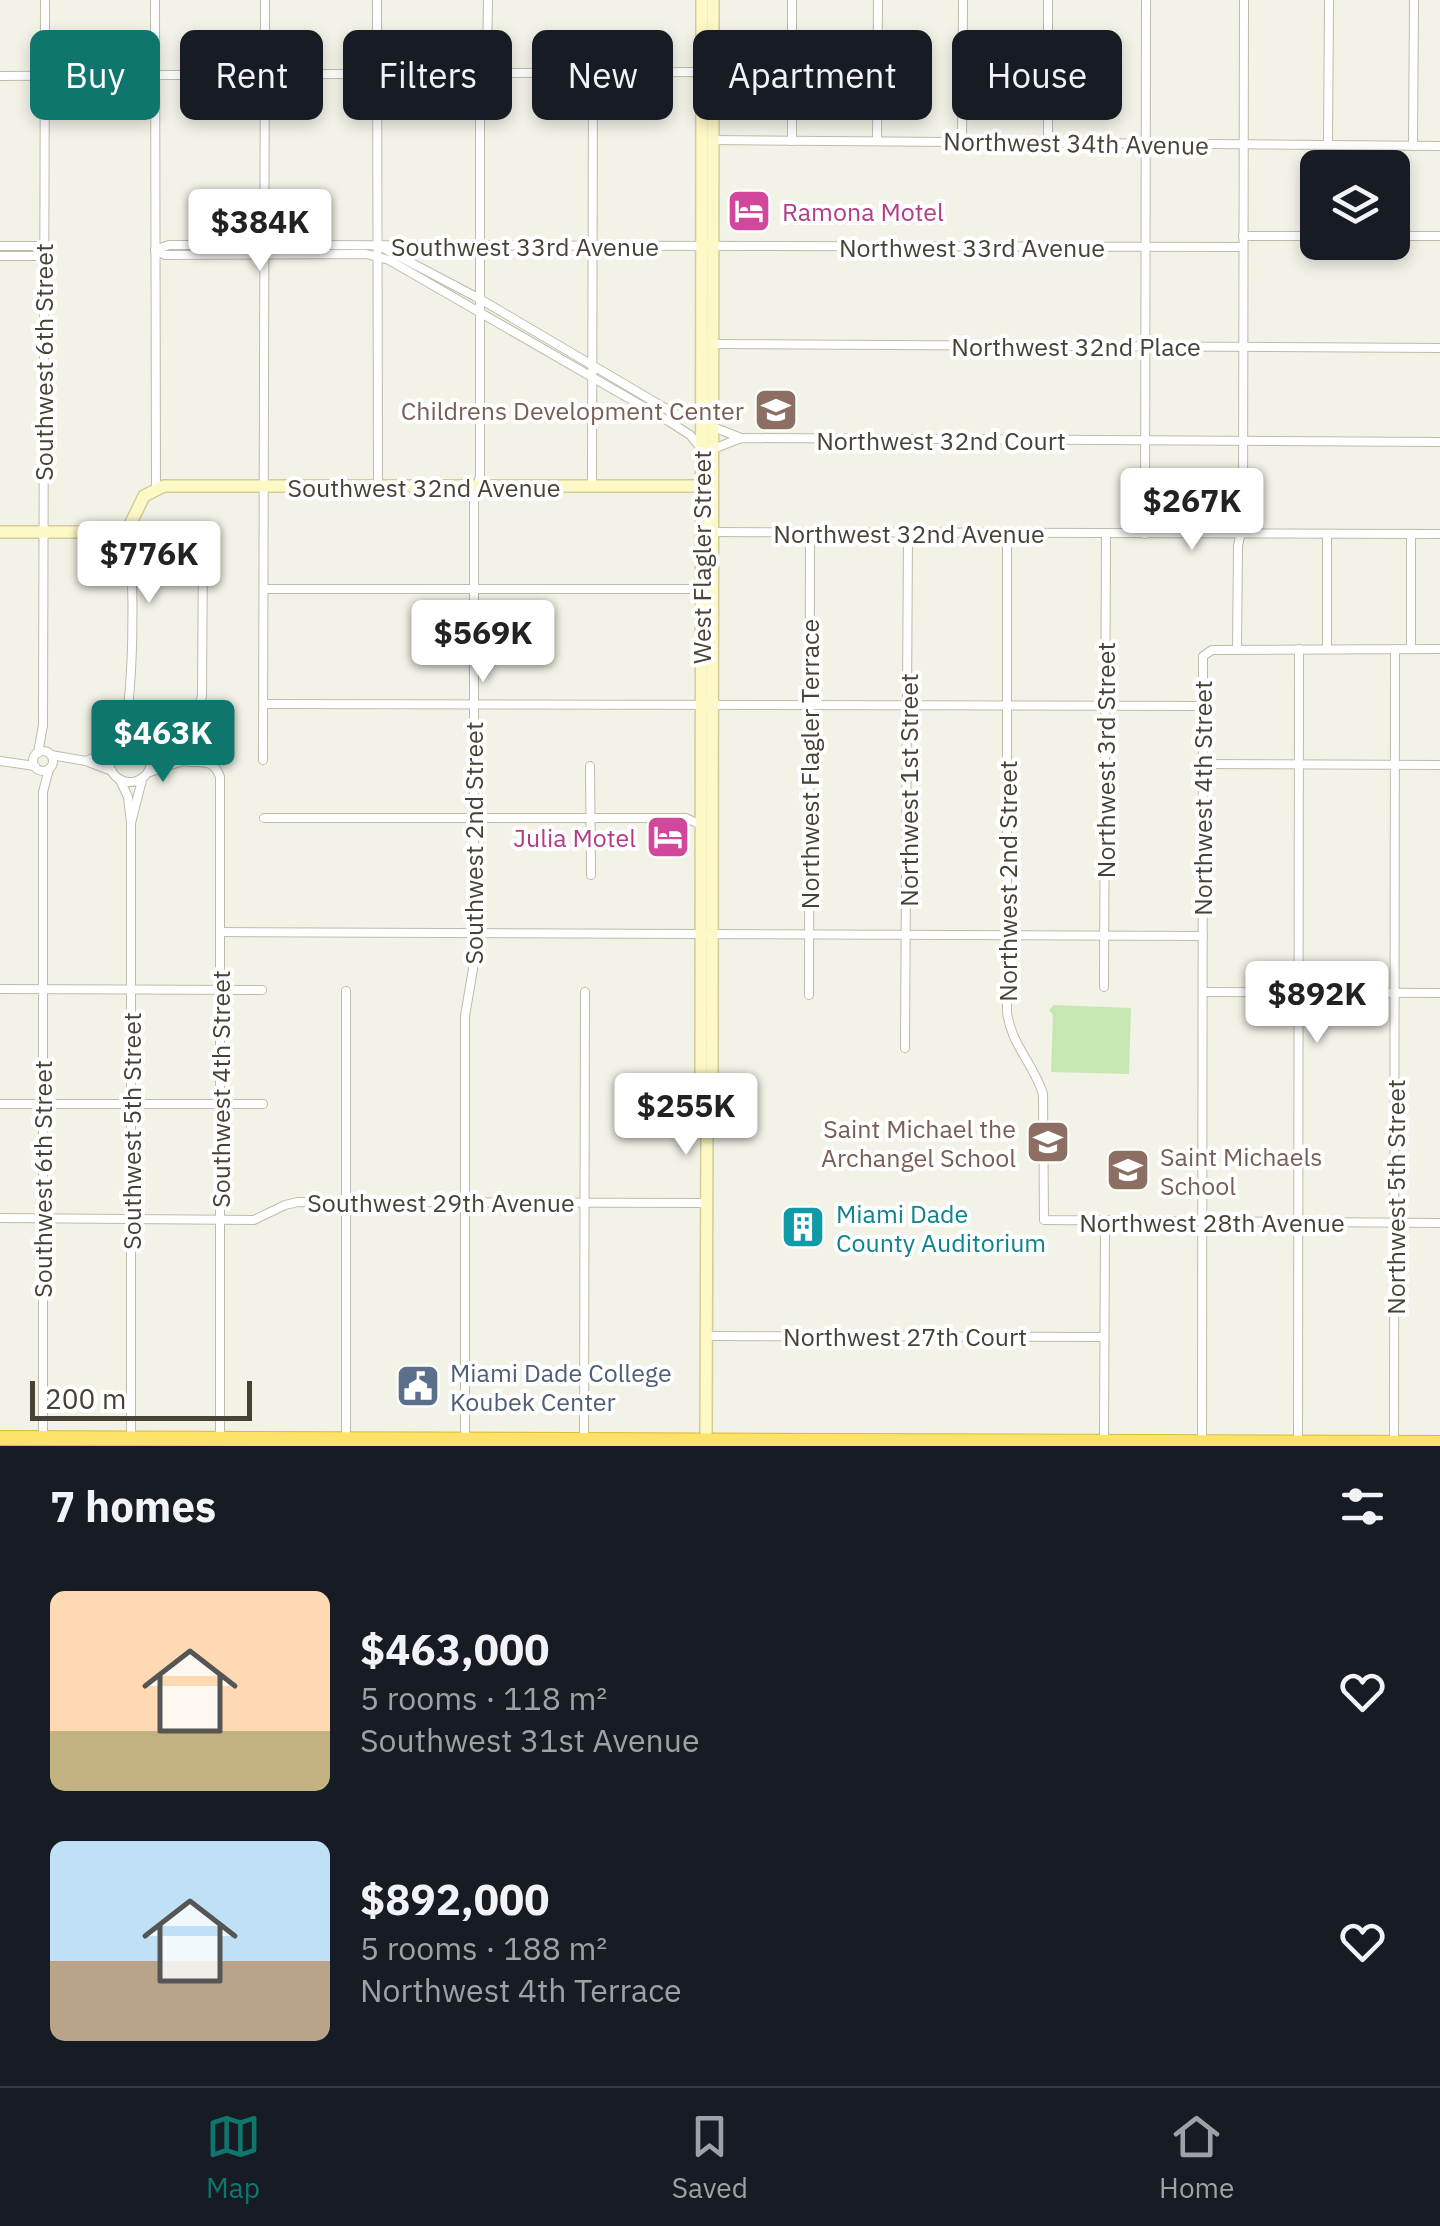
<!DOCTYPE html>
<html lang="en">
<head>
<meta charset="utf-8">
<style>
  body { margin:0; font-family:"IBM Plex Sans",sans-serif; background:#20242c; color:#f1f3f6; height:100vh; display:flex; flex-direction:column; font-size:38px; white-space:nowrap }
  * { box-sizing:border-box; margin:0 }
  p { font-size:32px; color:#9ea1a6 }
  .icon { flex:none; width:55px; height:55px; fill:none; stroke:currentColor; stroke-width:2; stroke-linecap:round; stroke-linejoin:round }
  .map { position:relative; height:1446px; overflow:hidden }
  .side { display:flex; flex-direction:column; background:#171b24; flex:1 }
  .side>* { flex:none }
  .banner { position:absolute; left:30px; top:30px; width:1380px; height:90px; display:flex; gap:20px }
  .buttons { position:absolute; left:1300px; top:150px; display:grid; gap:20px }
  .buttons a { display:grid; place-items:center; width:110px; height:110px; border-radius:15px; background:#171b24; box-shadow:0 5px 15px #0003; font-size:50px }
  .scale { position:absolute; left:30px; bottom:25px; width:222px; box-sizing:border-box; padding-left:10px; border:5px solid #464336; border-top:0; font-size:28px; line-height:35px; white-space:nowrap; color:#464336; -webkit-text-stroke:8px #fff; paint-order:stroke }
  .price { position:absolute; translate:-50% -85px; padding:0 22px; border-radius:10px; background:#fff; color:#222; font-size:32px; line-height:65px; filter:drop-shadow(0 2px 5px #0008) }
  .price::after { content:''; position:absolute; left:50%; top:60px; width:30px; height:22px; margin-left:-15px; background:inherit; clip-path:polygon(0 0,100% 0,50% 100%) }
  .price.current { background:#0f766e; color:#fff }
  ul { padding:0; list-style:none }
  li { display:flex; align-items:center; gap:30px; height:250px; padding:0 50px }
  li span { display:grid; place-items:center; flex:none; width:280px; height:200px; border-radius:15px; color:#555 }
  li>.icon { margin-inline-start:auto }
  span .icon { width:120px; height:120px; fill:#fffc; stroke-width:1 }
  li b { font-size:42px }
  h2 { display:flex; justify-content:space-between; align-items:center; height:120px; padding:0 50px; font-size:42px }
  .pill { padding:0 35px; border-radius:15px; background:#171b24; box-shadow:0 5px 15px #0003; font-size:35px; line-height:90px }
  .pill.current { background:#0f766e; color:#fff }
  .tabs { display:flex; justify-content:space-around; align-items:center; height:140px; border-top:2px solid #363941; background:#171b24; font-size:28px; color:#9ea1a6 }
  .tabs a { display:grid; justify-items:center; gap:5px }
  .tabs .current { color:#0f766e }
  .map>svg:first-child { display:block }
  .green { fill:#c6e7b1 }
  .lines { fill:none; stroke-linecap:round; stroke-linejoin:round }
  .street-casing { stroke:#bfbbaa; stroke-width:10 }
  .secondary-casing { stroke:#d2cc98; stroke-width:14 }
  .highway-casing { stroke:#dab93b; stroke-width:16 }
  .street { stroke:#fff; stroke-width:8 }
  .secondary { stroke:#fdf9c7; stroke-width:11 }
  .highway { stroke:#fae26b; stroke-width:14 }
  .labels { text-anchor:middle; dominant-baseline:central; stroke-width:8; stroke-linejoin:round; paint-order:stroke }
  .street-label { font-size:25px; fill:#464336; stroke:#fff }
  .hotel-label { font-size:25px; fill:#b23c85; stroke:#fff; text-anchor:start }
  .education-label { font-size:25px; fill:#785e54; stroke:#fff; text-anchor:end }
  .culture-label { font-size:25px; fill:#0d838f; stroke:#fff; text-anchor:start }
  .service-label { font-size:25px; fill:#4e5e75; stroke:#fff; text-anchor:start }
</style>
</head>
<body>
<div class="map">
<svg width="1440" height="1446" viewBox="0 0 1440 1446">
  <rect width="100%" height="100%" fill="#f3f2e7"/>
  <!-- green -->
  <path class="green" d="M1054,1005L1131,1008L1129,1074L1051,1072L1053,1015L1049,1010Z"/>
  <g class="lines">
    <defs>
      <g id="street">
        <path d="M155,0L156,489"/>
        <path d="M377,0L378,487"/>
        <path d="M0,76L702,72"/>
        <path d="M713,140L1440,146"/>
        <path d="M792,141V0"/>
        <path d="M877,141L878,0"/>
        <path d="M962,142L963,0"/>
        <path d="M1048,142V0"/>
        <path d="M1328,145L1329,0"/>
        <path d="M1413,146L1414,0"/>
        <path d="M1243,236H1318"/>
        <path d="M1392,236H1440"/>
        <path d="M0,246H44"/>
        <path d="M383,248L480,299L675,414L689,417L702,410"/>
        <path d="M155,250L169,245H263L1243,247"/>
        <path d="M155,250L165,255L366,254L389,260L670,422L690,435L701,448"/>
        <path d="M0,256H44"/>
        <path d="M713,344L1440,348"/>
        <path d="M713,427L741,438"/>
        <path d="M713,449L741,438L1440,442"/>
        <path d="M592,487L593,70"/>
        <path d="M713,532L1440,534"/>
        <path d="M1007,533V1012C1011,1045 1034,1064 1043,1094L1044,1220L1440,1223"/>
        <path d="M1145,534L1146,0"/>
        <path d="M264,589H701"/>
        <path d="M1237,649L1238,546L1243,522L1244,0"/>
        <path d="M1327,649V534"/>
        <path d="M1411,649V534"/>
        <path d="M264,704L1202,706"/>
        <path d="M133,705L141,742"/>
        <circle cx="130" cy="761" r="21"/>
        <path d="M120,742C135,708 135,569 128,529"/>
        <path d="M149,751C160,755 172,759 183,761C201,764 213,757 220,777V1439"/>
        <circle cx="43" cy="761" r="10"/>
        <path d="M38,753L43,725L45,0"/>
        <path d="M51,755L86,761L112,771"/>
        <path d="M263,760L265,0"/>
        <path d="M0,761L35,766"/>
        <path d="M86,761L112,750"/>
        <path d="M191,761L193,732L202,696L203,543"/>
        <path d="M1202,764L1440,765"/>
        <path d="M590,766L591,875"/>
        <path d="M150,772L183,761"/>
        <path d="M120,780L128,797L131,823V1438"/>
        <path d="M264,818H686L701,825"/>
        <path d="M131,823L142,780"/>
        <path d="M220,932L1203,936"/>
        <path d="M1104,987L1106,533"/>
        <path d="M0,989L262,990"/>
        <path d="M346,991V1439"/>
        <path d="M1203,992L1440,993"/>
        <path d="M809,995L810,532"/>
        <path d="M905,1048L908,532"/>
        <path d="M0,1104H263"/>
        <path d="M0,1218L254,1220L285,1205L298,1202L707,1203"/>
        <path d="M706,1336L1104,1337"/>
        <path d="M43,1439V792L49,769"/>
        <path d="M584,1439L585,992"/>
        <path d="M1104,1440L1105,1221"/>
        <path d="M1202,1442L1203,656L1212,650L1440,649"/>
        <path d="M1298,1442L1299,649"/>
        <path d="M465,1443V1016L474,963V498L480,476V88L487,62L488,0"/>
        <path d="M1394,1444L1395,649"/>
      </g>
      <g id="secondary">
        <path d="M702,0L701,1097L707,1113"/>
        <path d="M128,529L144,496L164,486H702"/>
        <path d="M0,532H116L131,528"/>
        <path d="M706,1445L707,1113L712,1097V1077L713,0"/>
      </g>
      <path id="highway" d="M0,1438L1440,1443"/>
    </defs>
    <!-- street casing -->
    <use href="#street" class="street-casing"/>
    <!-- secondary casing -->
    <use href="#secondary" class="secondary-casing"/>
    <!-- highway casing -->
    <use href="#highway" class="highway-casing"/>
    <!-- street -->
    <use href="#street" class="street"/>
    <!-- secondary -->
    <use href="#secondary" class="secondary"/>
    <!-- highway -->
    <use href="#highway" class="highway"/>
  </g>
  <!-- icons -->
  <defs>
    <symbol id="hotel-square" viewBox="-11 -11 22 22"><rect x="-9" y="-9" width="18" height="18" rx="4" fill="#d1479c" stroke="#fff"/><path d="M-6-4.5h1.5V1H6V5H4.5V3h-9V5H-6ZM-4 0a1.8 1.8 0 1 1 3.6 0ZM.5 0V-2.5h3Q6-2.5 6 0Z" fill="#fff"/></symbol>
    <symbol id="school-square" viewBox="-11 -11 22 22"><rect x="-9" y="-9" width="18" height="18" rx="4" fill="#8d6e63" stroke="#fff"/><path d="M0-5L7-2L0 1L-7-2ZM-4 1L0 2.5L4 1V4Q0 6-4 4Z" fill="#fff"/></symbol>
    <symbol id="building-square" viewBox="-11 -11 22 22"><rect x="-9" y="-9" width="18" height="18" rx="4" fill="#0f9aa8" stroke="#fff"/><path d="M-4-6H4V6H1V3H-1V6H-4ZM-2.5-4.3h1.7v1.8h-1.7ZM.8-4.3h1.7v1.8H.8ZM-2.5-1h1.7V.8h-1.7ZM.8-1h1.7V.8H.8Z" fill="#fff"/></symbol>
    <symbol id="civic-square" viewBox="-11 -11 22 22"><rect x="-9" y="-9" width="18" height="18" rx="4" fill="#5c6f8a" stroke="#fff"/><path d="M-.6-6.5H3V-4.5H.6V-3L4-1V1h2V6H-6V1h2V-1L-.6-3ZM-1.2 2.5V6h2.4V2.5Z" fill="#fff"/></symbol>
  </defs>
  <g fill-rule="evenodd">
    <use href="#hotel-square" x="724" y="186" width="50" height="50"/>
    <use href="#school-square" x="751" y="385" width="50" height="50"/>
    <use href="#hotel-square" x="643" y="812" width="50" height="50"/>
    <use href="#school-square" x="1023" y="1117" width="50" height="50"/>
    <use href="#school-square" x="1103" y="1145" width="50" height="50"/>
    <use href="#building-square" x="778" y="1202" width="50" height="50"/>
    <use href="#civic-square" x="393" y="1361" width="50" height="50"/>
  </g>
  <g class="labels">
    <!-- street labels -->
    <g class="street-label">
      <text transform="translate(1076 143) rotate(1)">Northwest 34th Avenue</text>
      <text x="525" y="246">Southwest 33rd Avenue</text>
      <text x="972" y="247">Northwest 33rd Avenue</text>
      <text x="1076" y="346">Northwest 32nd Place</text>
      <text transform="translate(43 362) rotate(-90)">Southwest 6th Street</text>
      <text x="941" y="440">Northwest 32nd Court</text>
      <text x="424" y="487">Southwest 32nd Avenue</text>
      <text x="909" y="533">Northwest 32nd Avenue</text>
      <text transform="translate(701 557) rotate(-90)">West Flagler Street</text>
      <text transform="translate(1105 760) rotate(-90)">Northwest 3rd Street</text>
      <text transform="translate(809 764) rotate(-90)">Northwest Flagler Terrace</text>
      <text transform="translate(908 790) rotate(-90)">Northwest 1st Street</text>
      <text transform="translate(1202 798) rotate(-90)">Northwest 4th Street</text>
      <text transform="translate(473 843) rotate(-90)">Southwest 2nd Street</text>
      <text transform="translate(1007 881) rotate(-90)">Northwest 2nd Street</text>
      <text transform="translate(220 1089) rotate(-90)">Southwest 4th Street</text>
      <text transform="translate(131 1131) rotate(-90)">Southwest 5th Street</text>
      <text transform="translate(42 1179) rotate(-90)">Southwest 6th Street</text>
      <text transform="translate(1395 1197) rotate(-90)">Northwest 5th Street</text>
      <text x="441" y="1202">Southwest 29th Avenue</text>
      <text x="1212" y="1222">Northwest 28th Avenue</text>
      <text x="905" y="1336">Northwest 27th Court</text>
    </g>
    <!-- hotel labels -->
    <g class="hotel-label">
      <text x="782" y="211">Ramona Motel</text>
      <text x="636" y="837" text-anchor="end">Julia Motel</text>
    </g>
    <!-- education labels -->
    <g class="education-label">
      <text x="744" y="410">Childrens Development Center</text>
      <text x="1016" y="1128">Saint Michael the<tspan x="1016" dy="29">Archangel School</tspan></text>
      <text x="1160" y="1156" text-anchor="start">Saint Michaels<tspan x="1160" dy="29">School</tspan></text>
    </g>
    <!-- culture labels -->
    <g class="culture-label">
      <text x="836" y="1213">Miami Dade<tspan x="836" dy="29">County Auditorium</tspan></text>
    </g>
    <!-- service labels -->
    <g class="service-label">
      <text x="450" y="1372">Miami Dade College<tspan x="450" dy="29">Koubek Center</tspan></text>
    </g>
  </g>
</svg>
<div class="buttons">
<a><svg class="icon" aria-label="layers" viewBox="0 0 24 24"><path d="M12 4l9 5-9 5-9-5zM3 14l9 5 9-5"/></svg></a>
</div>
<div class="scale">200 m</div>
<b class="price" style="left:260px;top:274px">$384K</b>
<b class="price" style="left:1192px;top:553px">$267K</b>
<b class="price" style="left:149px;top:606px">$776K</b>
<b class="price" style="left:483px;top:685px">$569K</b>
<b class="price current" style="left:163px;top:785px">$463K</b>
<b class="price" style="left:1317px;top:1046px">$892K</b>
<b class="price" style="left:686px;top:1158px">$255K</b>
<div class="banner">
<a class="pill current">Buy</a>
<a class="pill">Rent</a>
<a class="pill">Filters</a>
<a class="pill">New</a>
<a class="pill">Apartment</a>
<a class="pill">House</a>
</div>
</div>
<section class="side">
<h2>7 homes<svg class="icon" aria-label="filters" viewBox="0 0 24 24"><path d="M4 7h16M4 17h16"/><circle cx="9" cy="7" r="2"/><circle cx="15" cy="17" r="2"/></svg></h2>
<ul>
<li><span style="background:linear-gradient(#ffd9b3 70%,#c2b280 0)"><svg class="icon" aria-label="home" viewBox="0 0 24 24"><path d="M3 11l9-7 9 7M6 9v11h12V9"/></svg></span><div><b>$463,000</b><p>5 rooms · 118 m²</p><p>Southwest 31st Avenue</p></div><svg class="icon" aria-label="heart" viewBox="0 0 24 24"><path d="M12 20l-8-8c-3-5 5-10 8-4 3-6 11-1 8 4z"/></svg></li>
<li><span style="background:linear-gradient(#bfe0f5 60%,#b9a48a 0)"><svg class="icon" aria-label="home" viewBox="0 0 24 24"><path d="M3 11l9-7 9 7M6 9v11h12V9"/></svg></span><div><b>$892,000</b><p>5 rooms · 188 m²</p><p>Northwest 4th Terrace</p></div><svg class="icon" aria-label="heart" viewBox="0 0 24 24"><path d="M12 20l-8-8c-3-5 5-10 8-4 3-6 11-1 8 4z"/></svg></li>
</ul>
</section>
<nav class="tabs">
<a class="current"><svg class="icon" aria-label="map" viewBox="0 0 24 24"><path d="M3 6l6-2 6 2 6-2v14l-6 2-6-2-6 2zM9 4v14M15 6v14"/></svg>Map</a>
<a><svg class="icon" aria-label="saved" viewBox="0 0 24 24"><path d="M7 4h10v16l-5-4-5 4z"/></svg>Saved</a>
<a><svg class="icon" aria-label="home" viewBox="0 0 24 24"><path d="M3 11l9-7 9 7M6 9v11h12V9"/></svg>Home</a>
</nav>
</body>
</html>
